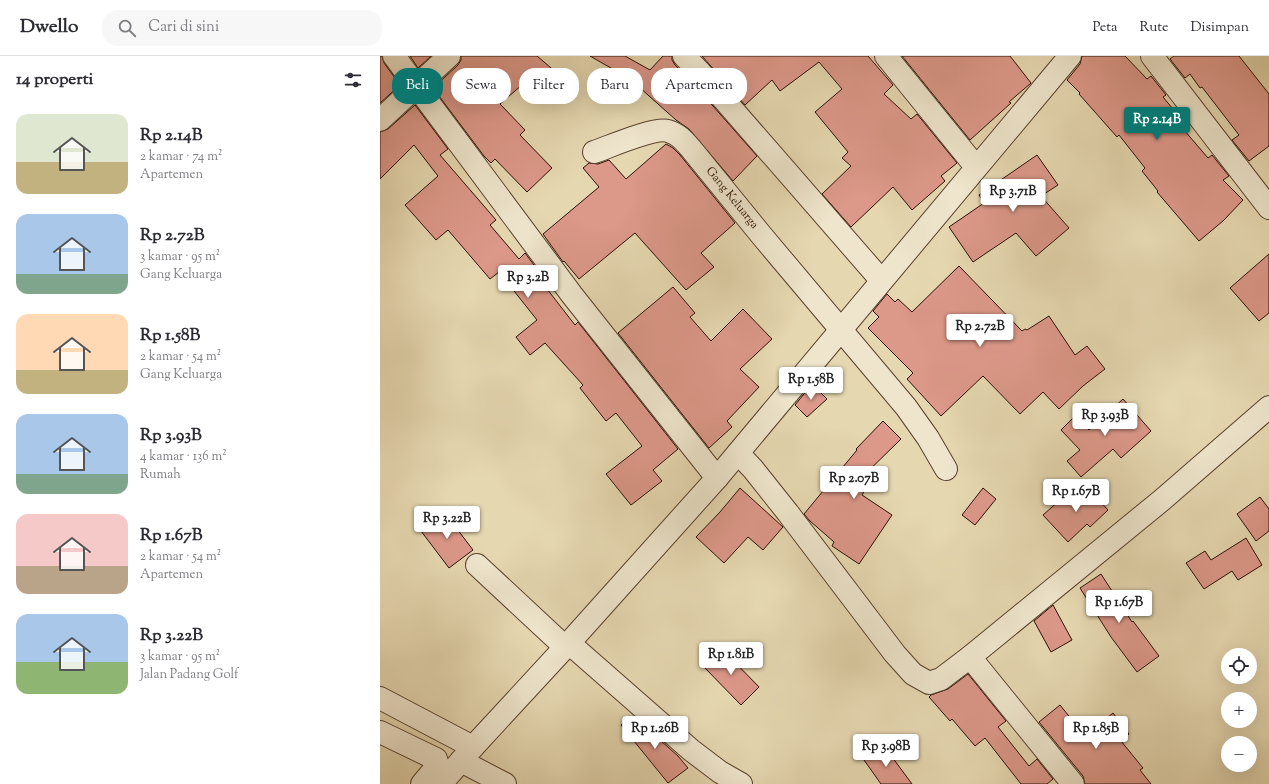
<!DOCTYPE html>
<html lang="id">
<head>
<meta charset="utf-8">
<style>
  body { margin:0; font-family:"Sorts Mill Goudy",serif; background:#f7f7f7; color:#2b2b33; height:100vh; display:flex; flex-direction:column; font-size:15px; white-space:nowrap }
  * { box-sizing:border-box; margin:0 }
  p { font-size:13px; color:#7c7c81 }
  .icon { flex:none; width:22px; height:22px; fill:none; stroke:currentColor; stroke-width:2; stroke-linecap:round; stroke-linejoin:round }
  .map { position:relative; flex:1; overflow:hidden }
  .side { display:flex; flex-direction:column; background:#fff; width:380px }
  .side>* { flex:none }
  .guide { position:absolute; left:12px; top:12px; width:380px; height:36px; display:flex; gap:8px }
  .buttons { position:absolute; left:841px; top:592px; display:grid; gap:8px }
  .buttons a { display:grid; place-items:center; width:36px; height:36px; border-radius:50%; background:#fff; box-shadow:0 4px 16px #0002; font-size:20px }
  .price { position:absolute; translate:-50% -34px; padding:0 9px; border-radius:4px; background:#fff; color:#222; font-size:13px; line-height:26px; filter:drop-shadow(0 1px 2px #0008) }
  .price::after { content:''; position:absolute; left:50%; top:24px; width:12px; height:9px; margin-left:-6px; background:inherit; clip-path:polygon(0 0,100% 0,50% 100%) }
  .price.selected { background:#0f766e; color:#fff }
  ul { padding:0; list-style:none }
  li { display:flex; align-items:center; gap:12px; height:100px; padding:0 16px }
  li span { display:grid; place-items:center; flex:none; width:112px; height:80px; border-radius:12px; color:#555 }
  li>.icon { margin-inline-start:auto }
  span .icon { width:48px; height:48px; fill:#fffc; stroke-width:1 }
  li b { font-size:17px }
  h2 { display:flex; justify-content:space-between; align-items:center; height:48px; padding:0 16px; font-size:17px }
  .chip { padding:0 14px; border-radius:16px; background:#fff; box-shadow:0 4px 16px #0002; font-size:14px; line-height:36px }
  .chip.selected { background:#0f766e; color:#fff }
  header { display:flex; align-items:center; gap:24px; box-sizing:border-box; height:56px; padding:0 20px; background:#fff; border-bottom:1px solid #e1e1e2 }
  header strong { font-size:19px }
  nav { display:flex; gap:22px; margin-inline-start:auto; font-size:14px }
  .search { width:280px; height:36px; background:#f7f7f7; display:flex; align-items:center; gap:10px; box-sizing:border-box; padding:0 14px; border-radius:16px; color:#7c7c81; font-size:15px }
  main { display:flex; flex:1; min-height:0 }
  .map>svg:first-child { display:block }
  .building { fill:#dc9889; stroke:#2c0e03 }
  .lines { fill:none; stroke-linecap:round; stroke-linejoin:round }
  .minor-casing { stroke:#5a402e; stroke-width:24 }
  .minor { stroke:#eee5cc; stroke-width:22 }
  .labels { text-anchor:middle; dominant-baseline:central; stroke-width:4; stroke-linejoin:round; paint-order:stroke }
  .street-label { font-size:12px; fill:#2c0e03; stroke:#eee5cc }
</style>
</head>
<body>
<header>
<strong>Dwello</strong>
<div class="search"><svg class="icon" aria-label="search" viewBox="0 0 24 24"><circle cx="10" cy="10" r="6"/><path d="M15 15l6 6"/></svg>Cari di sini</div>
<nav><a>Peta</a><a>Rute</a><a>Disimpan</a></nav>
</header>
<main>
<section class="side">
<h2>14 properti<svg class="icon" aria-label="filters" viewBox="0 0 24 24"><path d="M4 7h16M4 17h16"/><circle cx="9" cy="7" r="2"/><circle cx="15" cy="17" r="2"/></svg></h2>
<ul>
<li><span style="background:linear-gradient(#dfe7d0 60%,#c2b280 0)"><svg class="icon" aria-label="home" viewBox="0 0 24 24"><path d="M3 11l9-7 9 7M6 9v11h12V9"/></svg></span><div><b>Rp 2.14B</b><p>2 kamar · 74 m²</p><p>Apartemen</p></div></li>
<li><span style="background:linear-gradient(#a9c7e8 75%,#7fa58c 0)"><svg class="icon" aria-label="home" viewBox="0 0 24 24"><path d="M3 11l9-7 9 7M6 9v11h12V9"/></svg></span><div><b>Rp 2.72B</b><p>3 kamar · 95 m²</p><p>Gang Keluarga</p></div></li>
<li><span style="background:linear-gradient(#ffd9b3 70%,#c2b280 0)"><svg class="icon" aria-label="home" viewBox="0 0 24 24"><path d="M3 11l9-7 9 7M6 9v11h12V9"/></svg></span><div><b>Rp 1.58B</b><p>2 kamar · 54 m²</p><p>Gang Keluarga</p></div></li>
<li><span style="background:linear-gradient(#a9c7e8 75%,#7fa58c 0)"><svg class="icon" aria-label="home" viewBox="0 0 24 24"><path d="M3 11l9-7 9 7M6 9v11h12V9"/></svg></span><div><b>Rp 3.93B</b><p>4 kamar · 136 m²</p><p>Rumah</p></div></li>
<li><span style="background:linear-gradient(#f6c9c9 65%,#b9a48a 0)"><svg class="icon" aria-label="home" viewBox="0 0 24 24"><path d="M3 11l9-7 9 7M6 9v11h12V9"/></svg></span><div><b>Rp 1.67B</b><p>2 kamar · 54 m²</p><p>Apartemen</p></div></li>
<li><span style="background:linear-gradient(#a9c7e8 60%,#8fb573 0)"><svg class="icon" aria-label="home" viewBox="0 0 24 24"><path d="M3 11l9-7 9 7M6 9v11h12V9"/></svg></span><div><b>Rp 3.22B</b><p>3 kamar · 95 m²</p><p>Jalan Padang Golf</p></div></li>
</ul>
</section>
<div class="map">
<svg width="889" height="728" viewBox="0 0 889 728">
  <rect width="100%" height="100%" fill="#e5d7b0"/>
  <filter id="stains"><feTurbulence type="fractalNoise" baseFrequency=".005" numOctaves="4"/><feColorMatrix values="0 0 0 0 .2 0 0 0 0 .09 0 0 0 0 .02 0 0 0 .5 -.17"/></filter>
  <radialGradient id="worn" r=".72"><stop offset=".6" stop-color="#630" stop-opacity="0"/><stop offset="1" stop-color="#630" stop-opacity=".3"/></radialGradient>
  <!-- building -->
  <g class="building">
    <path d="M0,0H2L4,7L20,29L0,47Z"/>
    <path d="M30,0H51L38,12Z"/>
    <path d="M81,0H157L177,17L157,40L143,28L120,48L145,74L140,79L172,112L147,136L115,103L111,107L104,100L53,32L78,9L81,4Z"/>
    <path d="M210,0H245L270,14L283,0H292V4L295,9L310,24L377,100L353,125L309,73L296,64L250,23Z"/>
    <path d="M322,0H488L513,29L504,38L531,63L537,58L577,107L561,120L565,125L532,154L513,131L471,171L442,138L471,110L462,102L468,96L435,56L462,33L439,6L400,35L392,24L365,49Z"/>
    <path d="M522,0H630L651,27L629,46L631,47L590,84Z"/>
    <path d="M702,0H745L767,23L771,20L786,39L783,41L808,71L804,74L828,102L832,99L849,120L843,124L863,144L843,165L819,185L777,136L778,135L762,115L765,112L739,79L737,81L699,38L700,37L687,24L700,8Z"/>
    <path d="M794,0H859L889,38V90L869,105L852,84L859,79L822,31L820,32L810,18L805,22L790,3Z"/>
    <path d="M35,49L68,93L60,99L116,164L110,169L139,203L145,197L163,221L160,224L195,269L198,266L298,393L273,414L282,425L251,449L226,418L262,390L236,357L226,365L200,332L203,329L165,287L150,299L136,281L157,264L119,216L110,223L68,174L56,184L25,149L58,120L34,89L0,123V76L8,73Z"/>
    <path d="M286,88L293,92L300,99L355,167L321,197L334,211L306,234L255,177L199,223L184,205L183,206L163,178L219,131L203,112L209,107L218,108L229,104L246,123Z"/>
    <path d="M657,99L678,129L661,140L689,172L656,200L636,177L593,206L569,171L604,147L599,139Z"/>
    <path d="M889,198V257L879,265L850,232Z"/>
    <path d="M579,210L642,275L645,273L647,274L669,260L695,299L707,290L725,313L703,330L679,353L663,336L640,358L603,320L561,360L527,323L533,317L488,272L499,261L493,255L507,238L515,246L518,243L532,256Z"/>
    <path d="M293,231L315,257L310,261L331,285L363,253L392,283L360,313L379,331L347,365L352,371L329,392L238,277Z"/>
    <path d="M432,328L447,343L427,361L415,349Z"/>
    <path d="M743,343L771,375L741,402L733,393L701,421L687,405L700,394L681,374L696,359L709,374Z"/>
    <path d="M503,365L521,383L476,427L485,434L482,439L512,459L479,508L452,490L454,486L430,465L424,458L477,394L476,393Z"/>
    <path d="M705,429L728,454L710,471L707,468L688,486L663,459L680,444L683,448Z"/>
    <path d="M360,432L403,471L383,494L368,481L344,507L316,481L340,456Z"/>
    <path d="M603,432L616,443L595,469L582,459Z"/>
    <path d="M880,441L889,453V475L876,485L857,458Z"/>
    <path d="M65,457L93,494L69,512L41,475Z"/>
    <path d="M866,482L882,509L858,524L852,515L824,533L806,507L825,495L831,504Z"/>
    <path d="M721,518L752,566L753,565L779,600L757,616L731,581L700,532Z"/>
    <path d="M673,549L692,584L671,596L654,565Z"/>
    <path d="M341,592L379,631L361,649L323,610Z"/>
    <path d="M588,618L626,665L618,671L649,710L657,703L673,723L667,728H641L605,682L595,690L572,663L570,665L549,641L551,639L568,633Z"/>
    <path d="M680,649L705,680L733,657L749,678L741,685L763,712L760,714L771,728H705L703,720L659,666Z"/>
    <path d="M253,660L298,700L308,712L288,727L241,669Z"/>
    <path d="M504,690L532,728H501L484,704Z"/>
  </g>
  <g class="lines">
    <defs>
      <g id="minor">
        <path d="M14,0L192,239L337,422"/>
        <path d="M304,0L319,15L501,224"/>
        <path d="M506,0L596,111"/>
        <path d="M772,0L889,152"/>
        <path d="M0,64L69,0"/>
        <path d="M214,96C229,91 274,71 288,75C299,78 305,86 312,94L382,180L526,351L548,382L566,413"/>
        <path d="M358,397L373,413L408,457L515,598L533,618L549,627L561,623L590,601L782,444L889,351"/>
        <path d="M97,509L185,591"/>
        <path d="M189,587L311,694L340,716L361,728"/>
        <path d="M590,601L693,728"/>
        <path d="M0,642L93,691"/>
        <path d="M0,676L56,703L58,709L42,728"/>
        <path d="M81,705L125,728"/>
        <path d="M61,728L93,691L189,587L337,422L690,0"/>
      </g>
    </defs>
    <!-- minor casing -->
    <use href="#minor" class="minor-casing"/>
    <!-- minor -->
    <use href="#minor" class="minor"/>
  </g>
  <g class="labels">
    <!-- street labels -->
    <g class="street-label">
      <text transform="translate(352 142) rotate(51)">Gang Keluarga</text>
    </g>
  </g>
  <rect width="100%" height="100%" filter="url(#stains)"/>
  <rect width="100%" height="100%" fill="url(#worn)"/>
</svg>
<div class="buttons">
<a><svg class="icon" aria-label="locate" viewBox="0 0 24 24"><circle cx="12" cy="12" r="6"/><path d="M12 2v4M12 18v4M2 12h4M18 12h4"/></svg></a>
<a>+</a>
<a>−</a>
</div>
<b class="price selected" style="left:777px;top:85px">Rp 2.14B</b>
<b class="price" style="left:633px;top:157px">Rp 3.71B</b>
<b class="price" style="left:148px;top:243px">Rp 3.2B</b>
<b class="price" style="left:600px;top:292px">Rp 2.72B</b>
<b class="price" style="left:431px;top:345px">Rp 1.58B</b>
<b class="price" style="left:725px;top:381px">Rp 3.93B</b>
<b class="price" style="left:474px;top:444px">Rp 2.07B</b>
<b class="price" style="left:696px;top:457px">Rp 1.67B</b>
<b class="price" style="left:67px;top:484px">Rp 3.22B</b>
<b class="price" style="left:739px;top:568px">Rp 1.67B</b>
<b class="price" style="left:351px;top:620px">Rp 1.81B</b>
<b class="price" style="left:275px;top:694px">Rp 1.26B</b>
<b class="price" style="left:716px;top:694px">Rp 1.85B</b>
<b class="price" style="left:506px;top:712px">Rp 3.98B</b>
<div class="guide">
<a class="chip selected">Beli</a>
<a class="chip">Sewa</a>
<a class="chip">Filter</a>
<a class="chip">Baru</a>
<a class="chip">Apartemen</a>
</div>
</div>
</main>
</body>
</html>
